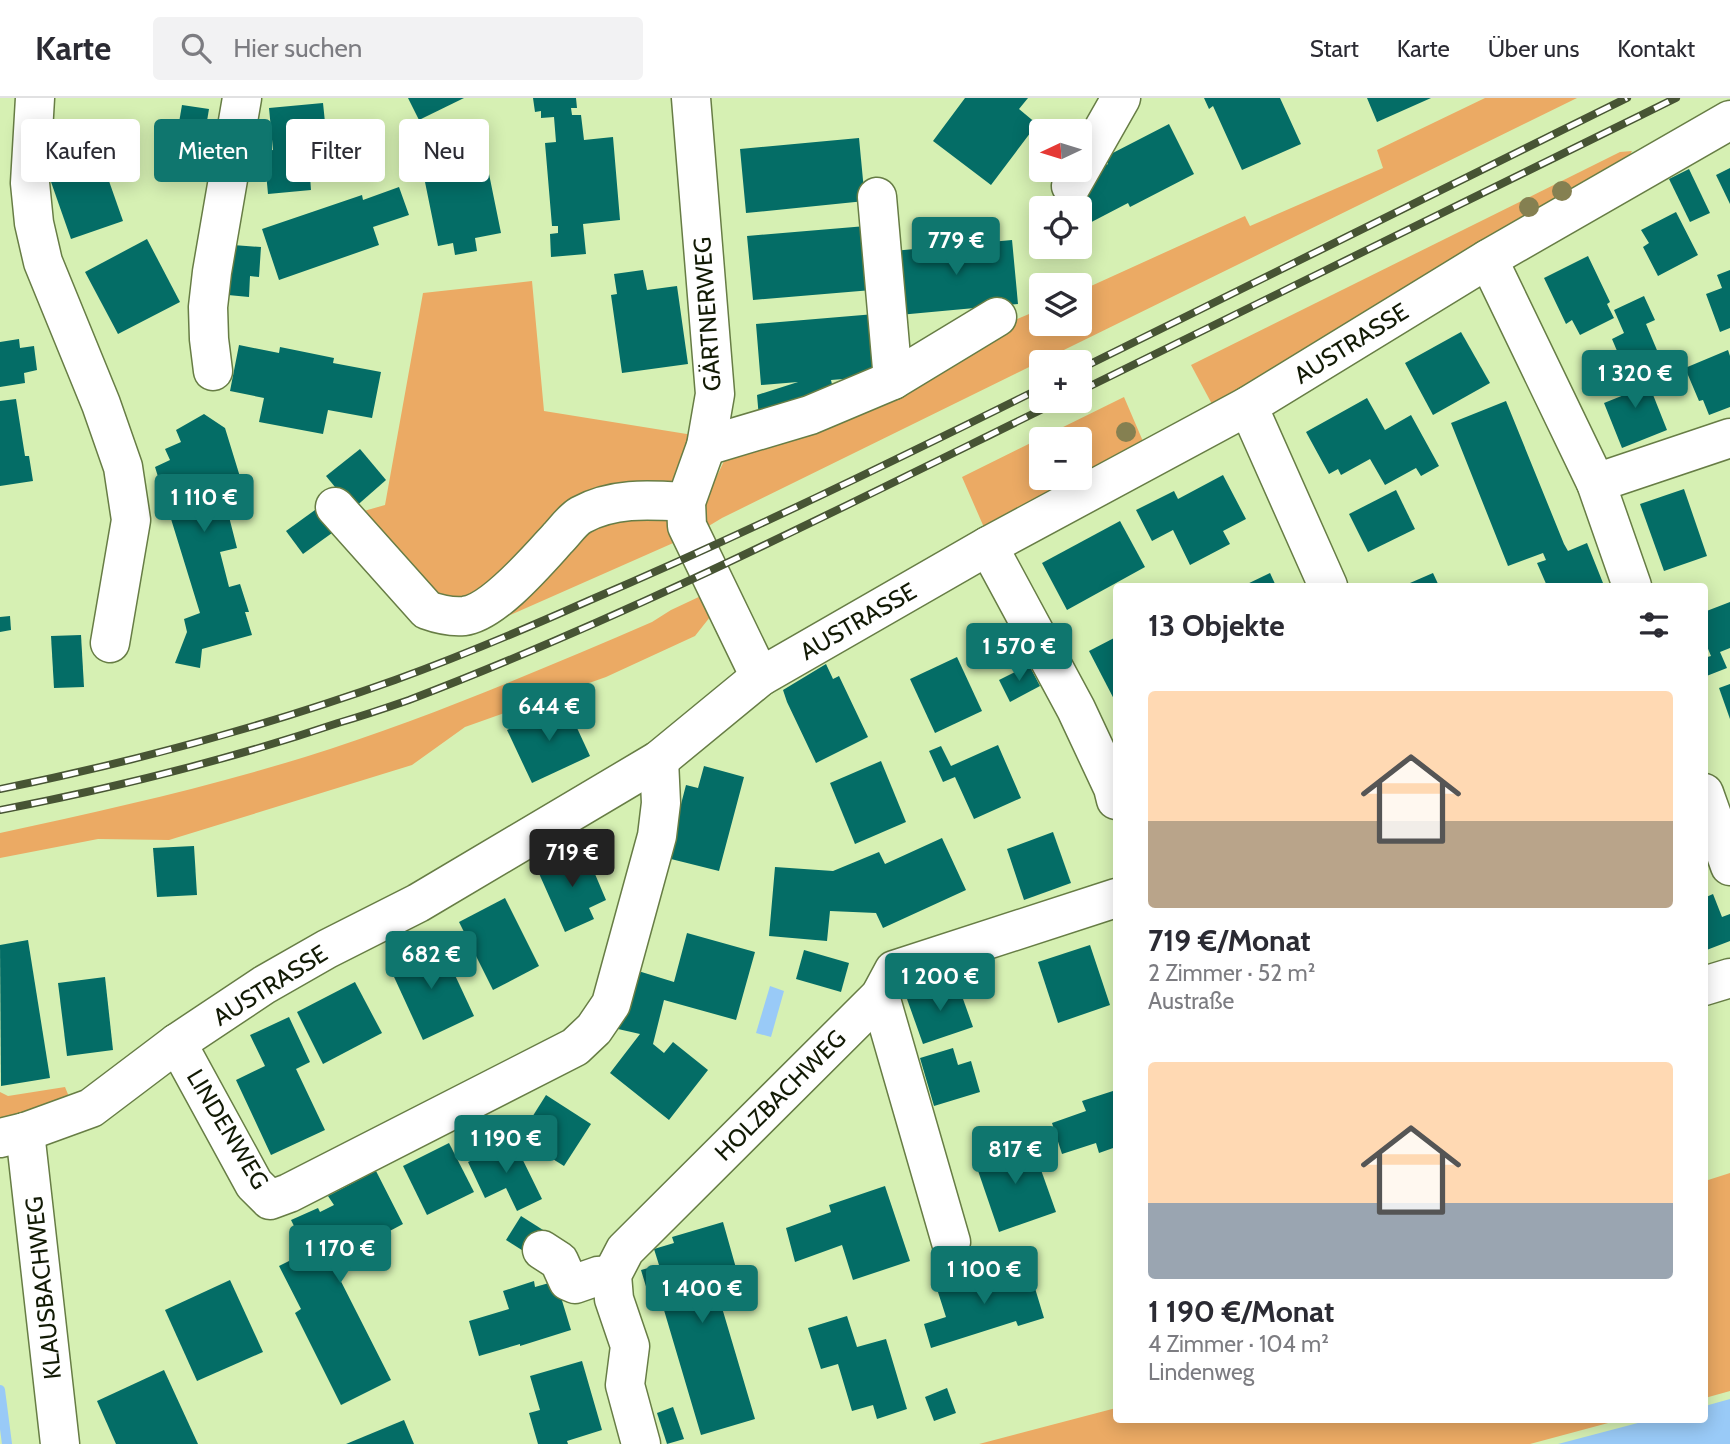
<!DOCTYPE html>
<html lang="de">
<head>
<meta charset="utf-8">
<style>
  body { margin:0; font-family:Cabin,sans-serif; background:#f2f2f3; color:#2b2b33; height:100vh; display:flex; flex-direction:column; font-size:26px; white-space:nowrap }
  * { box-sizing:border-box; margin:0 }
  p { font-size:23px; color:#7c7c81 }
  .icon { flex:none; width:38px; height:38px; fill:none; stroke:currentColor; stroke-width:2; stroke-linecap:round; stroke-linejoin:round }
  .map { position:relative; flex:1; overflow:hidden }
  .panel { position:absolute; left:1113px; top:485px; width:595px; height:840px; display:flex; flex-direction:column; background:#fff; border-radius:7px; box-shadow:0 4px 18px #0003 }
  .panel>* { flex:none }
  .banner { position:absolute; left:21px; top:21px; width:665px; height:63px; display:flex; gap:14px }
  .needle { width:46px; rotate:266deg }
  .fabs { position:absolute; left:1029px; top:21px; display:grid; gap:14px }
  .fabs a { display:grid; place-items:center; width:63px; height:63px; border-radius:7px; background:#fff; box-shadow:0 4px 18px #0003; font-size:35px }
  .price { position:absolute; translate:-50% -60px; padding:0 16px; border-radius:7px; background:#0f766e; color:#fff; font-size:23px; line-height:46px; filter:drop-shadow(0 2px 4px #0008) }
  .price::after { content:''; position:absolute; left:50%; top:42px; width:21px; height:16px; margin-left:-10px; background:inherit; clip-path:polygon(0 0,100% 0,50% 100%) }
  .price.on { background:#222; color:#fff }
  ul { padding:0; list-style:none }
  li { display:grid; align-content:center; gap:14px; height:371px; padding:0 35px }
  li span { display:grid; place-items:center; height:217px; border-radius:7px; color:#555 }
  li>.icon { margin-inline-start:auto }
  span .icon { width:126px; height:126px; fill:#fffc; stroke-width:1 }
  li b { font-size:30px }
  h2 { display:flex; justify-content:space-between; align-items:center; height:84px; padding:0 35px; font-size:30px }
  .chip { padding:0 24px; border-radius:7px; background:#fff; box-shadow:0 4px 18px #0003; font-size:24px; line-height:63px }
  .chip.on { background:#0f766e; color:#fff }
  header { display:flex; align-items:center; gap:42px; box-sizing:border-box; height:98px; padding:0 35px; background:#fff; border-bottom:2px solid #e1e1e2 }
  header strong { font-size:33px }
  nav { display:flex; gap:38px; margin-inline-start:auto; font-size:24px }
  .search { width:490px; height:63px; background:#f2f2f3; display:flex; align-items:center; gap:18px; box-sizing:border-box; padding:0 24px; border-radius:7px; color:#7c7c81; font-size:26px }
  .map>svg:first-child { display:block }
  .green { fill:#ebaa64; fill-rule:evenodd }
  .water { fill:#99caf7 }
  .lines { fill:none; stroke-linecap:round; stroke-linejoin:round }
  .stream { stroke:#99caf7; stroke-width:10 }
  .building { fill:#046d66 }
  .minor-casing { stroke:#677d45; stroke-width:41 }
  .minor { stroke:#fff; stroke-width:38 }
  .rail-casing { stroke:#475434; stroke-width:8 }
  .rail { stroke:#fff; stroke-width:5; stroke-dasharray:16; stroke-linecap:butt }
  .tree { fill:#858051 }
  .labels { text-anchor:middle; dominant-baseline:central; stroke-width:7; stroke-linejoin:round; paint-order:stroke }
  .street-label { font-size:24px; fill:#121a05; stroke:#fff }
</style>
</head>
<body>
<header>
<strong>Karte</strong>
<div class="search"><svg class="icon" aria-label="search" viewBox="0 0 24 24"><circle cx="10" cy="10" r="6"/><path d="M15 15l6 6"/></svg>Hier suchen</div>
<nav><a>Start</a><a>Karte</a><a>Über uns</a><a>Kontakt</a></nav>
</header>
<div class="map">
<svg width="1730" height="1346" viewBox="0 0 1730 1346">
  <rect width="100%" height="100%" fill="#d6f0b3"/>
  <!-- green -->
  <g class="green">
    <path d="M1485,0H1577L722,420L702,432L701,412L724,363L755,343L911,286L1015,222L1041,211V226H1080V193L1245,118L1250,128L1383,70L1377,52Z"/>
    <path d="M1632,53L1627,62L1213,308L1191,267L1620,54Z"/>
    <path d="M532,183L544,313L693,337L675,374L673,425L680,442L499,522L448,508L350,417L385,407L423,195Z"/>
    <path d="M1124,299L1145,348L986,434L962,379ZM1041,341H1080V380H1041Z"/>
    <path d="M703,497L710,519L695,538L606,579L465,629L412,667L169,742L98,741L0,760V735C102,713 204,690 305,659C423,622 538,573 652,524L671,512Z"/>
    <path d="M65,989L74,1011L0,1027V994L8,998Z"/>
    <path d="M1730,1075V1293L1705,1300V1083Z"/>
    <path d="M1116,1310V1321H1623L1530,1346H979Z"/>
  </g>
  <!-- water -->
  <g class="water">
    <path d="M770,888L784,893L771,939L756,935Z"/>
    <path d="M1730,1301V1346H1558L1653,1321H1704L1705,1308Z"/>
  </g>
  <g class="lines">
    <!-- stream -->
    <path class="stream" d="M0,1292L7,1346"/>
  </g>
  <!-- building -->
  <g class="building">
    <path d="M408,0H464L419,22Z"/>
    <path d="M533,0H576L577,10H571L572,17H581L584,42L613,39L620,122L583,126L586,156L551,159L550,136L558,135V128H552L545,45L556,44L554,19L541,20V13L535,14Z"/>
    <path d="M965,0H1028L1019,11L1037,26L991,87L933,43Z"/>
    <path d="M1204,0H1280L1301,46L1242,72L1213,8L1209,11Z"/>
    <path d="M1367,0H1431L1377,24Z"/>
    <path d="M323,5L329,63L309,65L311,92L268,96L264,53L273,52L269,10Z"/>
    <path d="M182,7L209,11L203,47L176,42Z"/>
    <path d="M1169,26L1194,76L1130,109L1128,105L1080,130V110H1064L1061,105L1091,90L1085,77L1108,66L1105,59Z"/>
    <path d="M859,40L865,103L746,115L740,51Z"/>
    <path d="M102,63L123,123L71,141L50,81Z"/>
    <path d="M1730,70V106L1716,77Z"/>
    <path d="M488,71L501,135L475,140L477,153L455,157L453,145L438,148L425,84Z"/>
    <path d="M1689,71L1710,115L1690,124L1669,81Z"/>
    <path d="M399,89L409,117L373,129L379,147L279,182L262,131L362,97L363,102Z"/>
    <path d="M1676,114L1698,157L1658,178L1643,149L1649,145L1641,132Z"/>
    <path d="M866,128L872,192L753,202L747,138Z"/>
    <path d="M147,141L180,204L118,236L85,174Z"/>
    <path d="M1012,142L1018,206L899,217L893,153Z"/>
    <path d="M233,147L261,149L259,179L250,178L249,199L228,197Z"/>
    <path d="M1588,158L1610,204L1607,206L1614,220L1580,237L1572,222L1566,226L1544,180Z"/>
    <path d="M643,172L647,192L677,188L688,266L622,275L611,197L617,196L614,176Z"/>
    <path d="M1730,172V230L1720,234L1706,196L1722,190L1717,177Z"/>
    <path d="M1644,198L1655,222L1646,226L1659,257L1644,263L1638,252L1620,260L1612,241L1624,235L1614,212Z"/>
    <path d="M875,216L880,278L831,282L834,295L759,320L757,297L798,284L761,287L756,226Z"/>
    <path d="M1461,234L1490,285L1433,317L1405,265Z"/>
    <path d="M19,241L20,250L34,248L37,272L24,275L25,285L0,289V244Z"/>
    <path d="M239,247L279,255L280,249L334,260L333,265L381,274L372,320L328,312L323,336L259,324L264,300L230,293Z"/>
    <path d="M1728,252L1730,258V309L1709,317L1703,302L1699,303L1685,270Z"/>
    <path d="M1642,269L1667,332L1622,350L1604,305L1624,297L1617,280Z"/>
    <path d="M1367,300L1385,332L1411,317L1439,368L1421,378L1416,370L1385,387L1370,361L1341,377L1338,371L1329,376L1306,334Z"/>
    <path d="M16,301L25,358H29L33,383L0,388V303Z"/>
    <path d="M1506,303L1564,446L1568,453L1587,445L1603,485L1594,488H1547L1537,465L1546,462L1543,455L1508,468L1451,325Z"/>
    <path d="M204,316L225,330L241,382L214,391L219,405L225,403L237,450L220,454L229,489L240,486L249,514H245L252,537L202,551L200,570L175,565L187,534L184,521L200,515L155,369L170,362L165,351L181,344L176,332Z"/>
    <path d="M360,351L386,382L353,411L326,378Z"/>
    <path d="M1223,377L1246,421L1223,433L1230,446L1190,467L1173,432L1152,443L1136,412L1174,393L1178,401Z"/>
    <path d="M1684,391L1707,458L1664,473L1640,406Z"/>
    <path d="M1396,392L1415,431L1368,454L1349,416Z"/>
    <path d="M315,412L332,435L303,456L286,433Z"/>
    <path d="M1120,423L1145,469L1067,512L1042,465Z"/>
    <path d="M1270,475L1276,488H1243Z"/>
    <path d="M1433,475L1439,488H1403Z"/>
    <path d="M1730,504V550L1720,554L1727,570L1704,579V560L1711,558L1704,541V514Z"/>
    <path d="M10,518L11,532L0,534V519Z"/>
    <path d="M81,537L84,589L54,590L51,538Z"/>
    <path d="M1116,539V605L1089,553Z"/>
    <path d="M957,559L982,613L935,635L910,581Z"/>
    <path d="M826,566L833,581L839,578L868,639L816,665L787,604L783,592Z"/>
    <path d="M1029,567L1040,588L1010,604L999,582Z"/>
    <path d="M1730,586V621L1719,590Z"/>
    <path d="M565,604L590,658L532,685L507,632Z"/>
    <path d="M998,647L1021,700L974,721L955,679L943,684L929,653L941,648L951,668Z"/>
    <path d="M881,663L906,724L855,746L830,685Z"/>
    <path d="M704,668L744,679L719,773L667,760L686,687L698,690Z"/>
    <path d="M1053,734L1071,785L1024,802L1007,751Z"/>
    <path d="M942,740L966,792L883,830L876,815L830,813L827,843L769,838L775,769L833,773L879,754L885,766Z"/>
    <path d="M194,748L197,797L157,799L153,750Z"/>
    <path d="M584,750L606,802L589,810L594,821L565,834L537,771Z"/>
    <path d="M1713,796L1722,819L1730,816V843L1704,853V800Z"/>
    <path d="M505,800L539,868L493,892L459,824Z"/>
    <path d="M687,835L755,854L736,922L664,902L653,946L664,955L673,944L708,972L669,1022L610,975L640,936L618,931L635,872L674,884Z"/>
    <path d="M28,842L50,980L1,988L0,847Z"/>
    <path d="M440,845L474,918L423,942L389,868Z"/>
    <path d="M1090,847L1110,907L1058,925L1038,864Z"/>
    <path d="M804,852L849,865L841,894L796,881Z"/>
    <path d="M105,879L113,952L67,958L58,885Z"/>
    <path d="M355,884L382,935L323,966L297,914Z"/>
    <path d="M957,884L973,929L923,946L907,901Z"/>
    <path d="M289,919L310,964L296,971L325,1032L271,1057L236,982L265,968L250,937Z"/>
    <path d="M953,950L958,967L971,963L980,994L934,1008L920,960Z"/>
    <path d="M1116,992V1049L1099,1055L1096,1045L1062,1056L1052,1025L1086,1013L1082,1003Z"/>
    <path d="M546,997L591,1026L564,1068L519,1040Z"/>
    <path d="M1030,1041L1056,1114L999,1134L974,1061Z"/>
    <path d="M513,1042L542,1101L517,1113L506,1090L485,1100L468,1064Z"/>
    <path d="M449,1045L474,1094L427,1117L403,1068Z"/>
    <path d="M376,1073L403,1126L342,1158L333,1141L322,1146L391,1282L341,1307L295,1215L301,1211L279,1168L307,1154L291,1122L318,1110L320,1114L334,1107L328,1098Z"/>
    <path d="M885,1088L910,1163L853,1182L842,1147L795,1164L786,1130L831,1114L829,1107Z"/>
    <path d="M521,1118L551,1137L536,1161L506,1142Z"/>
    <path d="M723,1124L738,1177L686,1192L684,1184L675,1187L678,1198L701,1191L705,1207L720,1203L755,1321L701,1337L661,1202L651,1205L641,1172L659,1167L654,1151L674,1145L672,1139Z"/>
    <path d="M1008,1169L1012,1183L1031,1177L1044,1220L1018,1228L1016,1223L931,1250L924,1226L946,1219L937,1191Z"/>
    <path d="M230,1182L263,1254L197,1283L165,1212Z"/>
    <path d="M534,1183L535,1189L556,1183L571,1232L520,1248V1246L479,1258L469,1223L509,1211L503,1193Z"/>
    <path d="M847,1218L857,1249L886,1241L907,1311L877,1321L873,1307L852,1313L838,1266L821,1271L808,1230Z"/>
    <path d="M582,1263L602,1332L567,1343L568,1346H538L529,1315L540,1312L530,1278Z"/>
    <path d="M164,1272L198,1346H116L97,1303Z"/>
    <path d="M947,1290L956,1315L934,1323L925,1299Z"/>
    <path d="M673,1309L684,1341L667,1346L657,1315Z"/>
    <path d="M404,1322L414,1346H346Z"/>
  </g>
  <g class="lines">
    <defs>
      <g id="minor">
        <path d="M35,0L30,85L34,125L43,164L101,306L123,369L131,422L110,545"/>
        <path d="M691,0L715,296L706,348L686,404L687,428L760,579"/>
        <path d="M1071,88L1121,0"/>
        <path d="M877,99L893,282"/>
        <path d="M1488,161L1596,385L1632,488"/>
        <path d="M213,273L209,241L208,209L212,174L242,0"/>
        <path d="M1248,308L1328,488"/>
        <path d="M706,348L810,317L893,282L997,219"/>
        <path d="M1596,385L1730,340"/>
        <path d="M335,409L427,512C438,516 451,519 464,518C493,515 538,462 558,440C565,433 572,422 581,417C614,399 650,402 686,404"/>
        <path d="M988,448L1076,611L1113,690L1116,702"/>
        <path d="M1704,695L1730,768"/>
        <path d="M1704,888L1730,880"/>
        <path d="M880,898L951,1144"/>
        <path d="M177,945L254,1086L270,1102L289,1095L575,949L594,931L611,906L657,738L661,705L659,662"/>
        <path d="M25,1034L60,1346"/>
        <path d="M0,1040L25,1034L91,1010L177,945L264,887L327,851L418,805L659,662L760,579L988,448L1248,308L1488,161L1730,22"/>
        <path d="M542,1152L559,1163L568,1183L575,1186L598,1178L612,1177"/>
        <path d="M641,1346L625,1287L630,1248L614,1201L612,1177L625,1152L880,898L894,872L1116,800"/>
      </g>
    </defs>
    <!-- minor casing -->
    <use href="#minor" class="minor-casing"/>
    <!-- minor -->
    <use href="#minor" class="minor"/>
    <defs>
      <g id="rail">
        <path d="M1080,271L1627,0"/>
        <path d="M1080,293L1676,0"/>
        <path d="M0,691C134,664 266,628 395,582C461,558 525,531 588,503C742,437 892,364 1041,290"/>
        <path d="M0,712C114,690 228,662 338,625C362,618 386,610 409,602C632,517 845,408 1059,303"/>
      </g>
    </defs>
    <!-- rail casing -->
    <use href="#rail" class="rail-casing"/>
    <!-- rail -->
    <use href="#rail" class="rail"/>
  </g>
  <!-- trees -->
  <g class="tree">
    <circle cx="1562" cy="93" r="10"/>
    <circle cx="1529" cy="109" r="10"/>
    <circle cx="1126" cy="334" r="10"/>
  </g>
  <g class="labels">
    <!-- street labels -->
    <g class="street-label">
      <text transform="translate(707 216) rotate(-94)">GÄRTNERWEG</text>
      <text transform="translate(1351 245) rotate(-32)">AUSTRASSE</text>
      <text transform="translate(858 523) rotate(-30)">AUSTRASSE</text>
      <text transform="translate(270 887) rotate(-32)">AUSTRASSE</text>
      <text transform="translate(780 997) rotate(-45)">HOLZBACHWEG</text>
      <text transform="translate(228 1031) rotate(59)">LINDENWEG</text>
      <text transform="translate(43 1190) rotate(-96)">KLAUSBACHWEG</text>
    </g>
  </g>
</svg>
<div class="fabs">
<a><svg class="needle" viewBox="-14 -14 28 28"><path d="M0-13l5 13h-10z" fill="#e53935"/><path d="M0 13l5-13h-10z" fill="#7c7c81"/></svg></a>
<a><svg class="icon" aria-label="locate" viewBox="0 0 24 24"><circle cx="12" cy="12" r="6"/><path d="M12 2v4M12 18v4M2 12h4M18 12h4"/></svg></a>
<a><svg class="icon" aria-label="layers" viewBox="0 0 24 24"><path d="M12 4l9 5-9 5-9-5zM3 14l9 5 9-5"/></svg></a>
<a>+</a>
<a>−</a>
</div>
<b class="price" style="left:956px;top:179px">779 €</b>
<b class="price" style="left:1635px;top:312px">1 320 €</b>
<b class="price" style="left:204px;top:436px">1 110 €</b>
<b class="price" style="left:1019px;top:585px">1 570 €</b>
<b class="price" style="left:549px;top:645px">644 €</b>
<b class="price on" style="left:572px;top:791px">719 €</b>
<b class="price" style="left:431px;top:893px">682 €</b>
<b class="price" style="left:940px;top:915px">1 200 €</b>
<b class="price" style="left:506px;top:1077px">1 190 €</b>
<b class="price" style="left:1015px;top:1088px">817 €</b>
<b class="price" style="left:340px;top:1187px">1 170 €</b>
<b class="price" style="left:984px;top:1208px">1 100 €</b>
<b class="price" style="left:702px;top:1227px">1 400 €</b>
<div class="banner">
<a class="chip">Kaufen</a>
<a class="chip on">Mieten</a>
<a class="chip">Filter</a>
<a class="chip">Neu</a>
</div>
<section class="panel">
<h2>13 Objekte<svg class="icon" aria-label="filters" viewBox="0 0 24 24"><path d="M4 7h16M4 17h16"/><circle cx="9" cy="7" r="2"/><circle cx="15" cy="17" r="2"/></svg></h2>
<ul>
<li><span style="background:linear-gradient(#ffd9b3 60%,#b9a48a 0)"><svg class="icon" aria-label="home" viewBox="0 0 24 24"><path d="M3 11l9-7 9 7M6 9v11h12V9"/></svg></span><div><b>719 €/Monat</b><p>2 Zimmer · 52 m²</p><p>Austraße</p></div></li>
<li><span style="background:linear-gradient(#ffd9b3 65%,#9aa5b1 0)"><svg class="icon" aria-label="home" viewBox="0 0 24 24"><path d="M3 11l9-7 9 7M6 9v11h12V9"/></svg></span><div><b>1 190 €/Monat</b><p>4 Zimmer · 104 m²</p><p>Lindenweg</p></div></li>
</ul>
</section>
</div>
</body>
</html>
